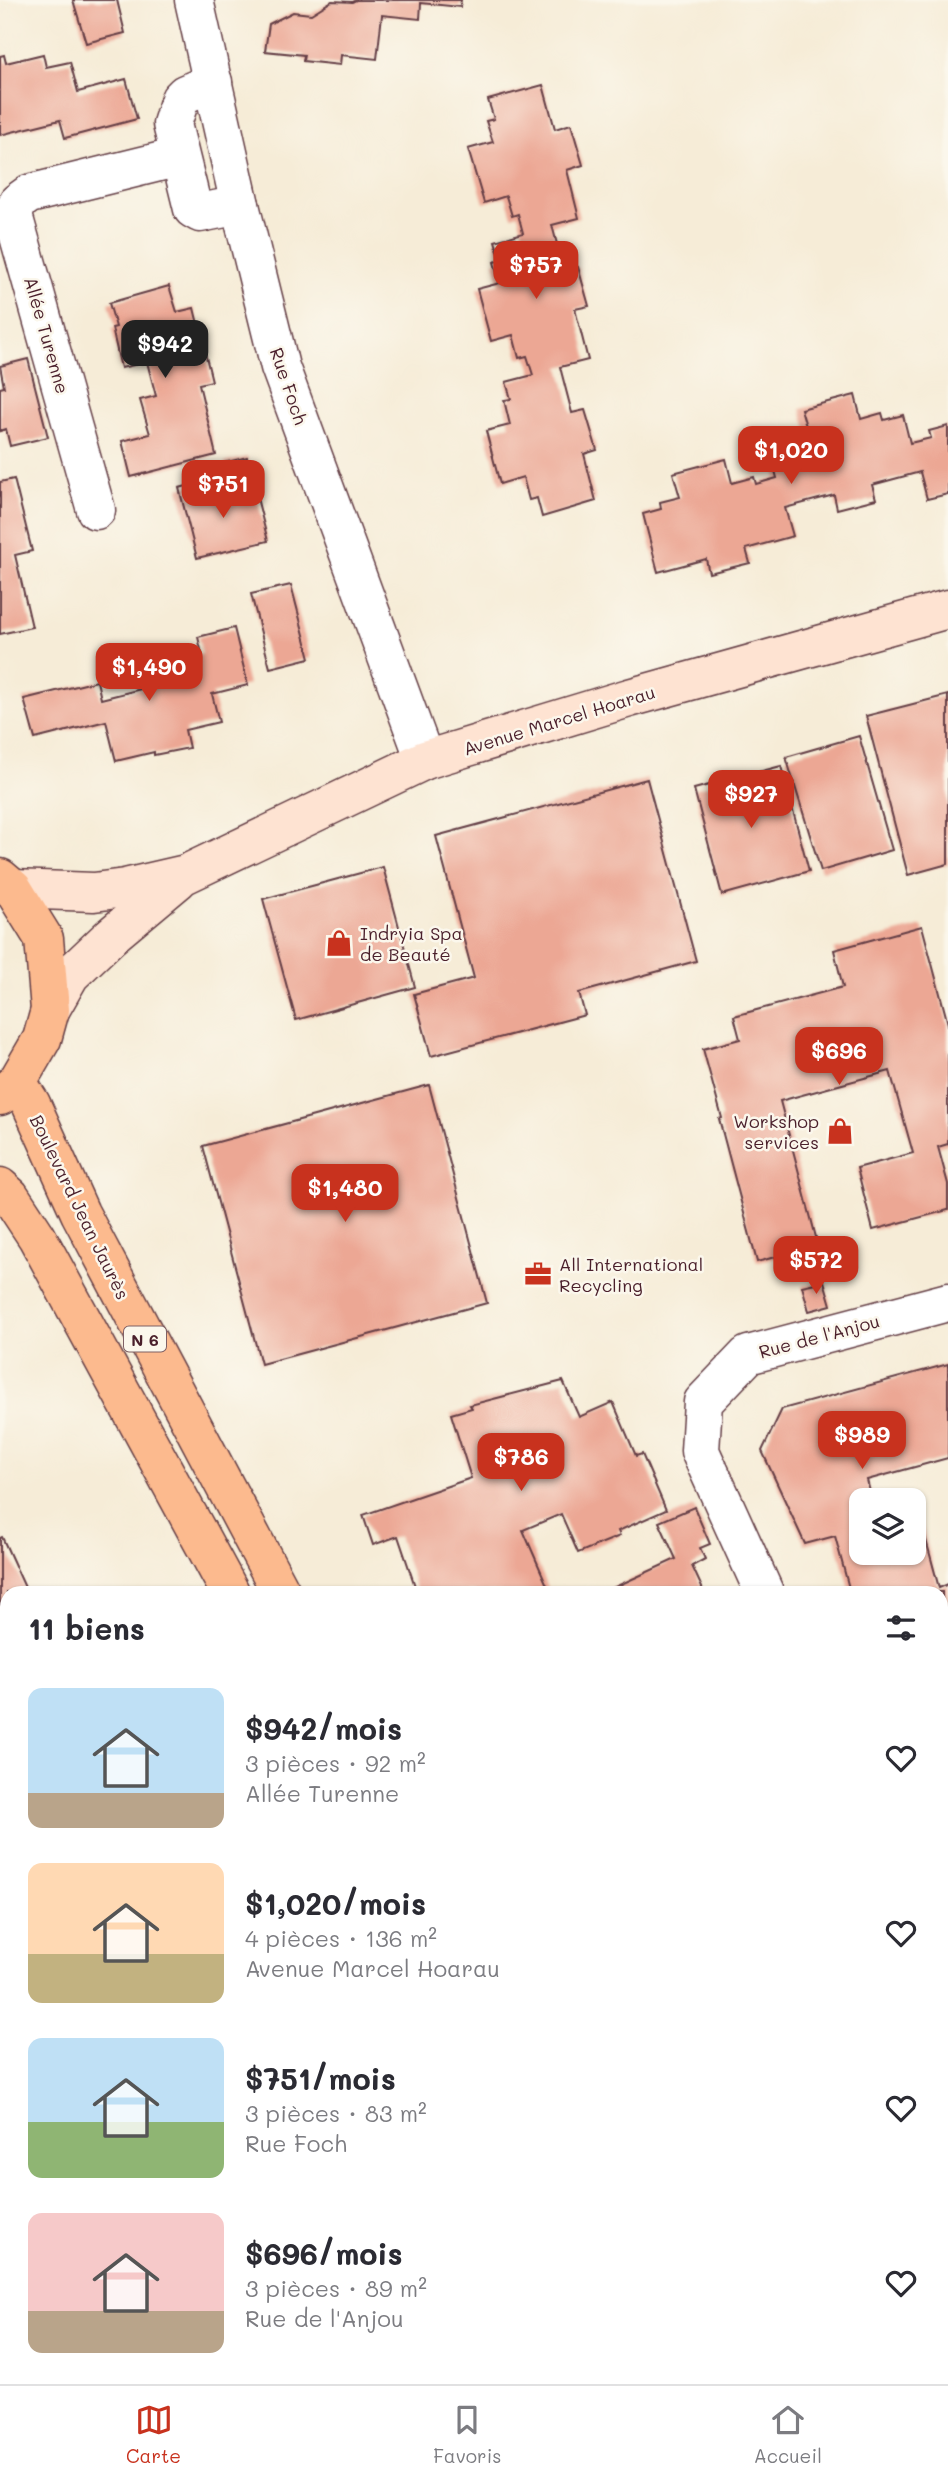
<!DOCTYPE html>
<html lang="fr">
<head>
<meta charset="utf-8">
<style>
  body { margin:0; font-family:Mali,sans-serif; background:#f2f2f3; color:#2b2b33; height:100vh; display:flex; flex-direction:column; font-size:26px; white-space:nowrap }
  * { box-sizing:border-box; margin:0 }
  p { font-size:23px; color:#7c7c81 }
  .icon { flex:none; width:38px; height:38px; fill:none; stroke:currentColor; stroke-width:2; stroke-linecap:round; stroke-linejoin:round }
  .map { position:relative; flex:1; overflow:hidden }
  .sheet { position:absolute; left:0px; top:1586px; width:948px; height:800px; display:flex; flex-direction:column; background:#fff; border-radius:21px 21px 0 0; box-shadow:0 2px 5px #0004 }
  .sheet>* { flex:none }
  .fabs { position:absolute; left:849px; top:1488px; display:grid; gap:14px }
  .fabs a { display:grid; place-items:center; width:77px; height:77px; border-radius:14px; background:#fff; box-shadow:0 2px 5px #0004; font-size:35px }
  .price { position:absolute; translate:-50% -60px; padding:0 16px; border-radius:14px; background:#c8321e; color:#fff; font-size:23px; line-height:46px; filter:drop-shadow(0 2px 4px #0008) }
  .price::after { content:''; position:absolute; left:50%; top:42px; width:21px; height:16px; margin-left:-10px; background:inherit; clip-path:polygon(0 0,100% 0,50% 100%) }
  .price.selected { background:#222; color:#fff }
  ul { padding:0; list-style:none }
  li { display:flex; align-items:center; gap:21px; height:175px; padding:0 28px }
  li span { display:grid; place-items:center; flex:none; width:196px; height:140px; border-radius:14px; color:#555 }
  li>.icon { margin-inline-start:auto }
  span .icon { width:84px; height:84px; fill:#fffc; stroke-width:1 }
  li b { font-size:30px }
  h2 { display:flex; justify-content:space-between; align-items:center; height:84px; padding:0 28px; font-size:30px }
  .tab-bar { display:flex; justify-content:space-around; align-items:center; height:98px; border-top:2px solid #e1e1e2; background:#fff; font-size:19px; color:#7c7c81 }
  .tab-bar a { display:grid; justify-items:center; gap:4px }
  .tab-bar .selected { color:#c8321e }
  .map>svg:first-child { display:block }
  .building { fill:#eca794 }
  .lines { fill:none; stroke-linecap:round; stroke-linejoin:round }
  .service-casing { stroke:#643e45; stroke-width:22 }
  .minor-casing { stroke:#643e45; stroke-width:41 }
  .secondary-casing { stroke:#643e45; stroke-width:41 }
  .primary-casing { stroke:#643e45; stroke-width:41 }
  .service { stroke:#fff; stroke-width:19 }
  .minor { stroke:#fff; stroke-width:38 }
  .secondary { stroke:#fee3d2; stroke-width:38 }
  .primary { stroke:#fcba8e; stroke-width:38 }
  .labels { text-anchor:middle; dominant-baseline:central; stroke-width:5; stroke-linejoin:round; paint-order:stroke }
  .shield { fill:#fbf7ec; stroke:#7f6065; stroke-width:2 }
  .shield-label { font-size:16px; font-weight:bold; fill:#4a1f2b }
  .street-label { font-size:18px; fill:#4a1f2b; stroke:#fbf7ec }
  .poi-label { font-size:18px; fill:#4a1f2b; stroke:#fbf7ec; text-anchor:start }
</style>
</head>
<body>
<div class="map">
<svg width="948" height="2384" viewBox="0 0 948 2384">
  <rect width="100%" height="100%" fill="#fbf7ec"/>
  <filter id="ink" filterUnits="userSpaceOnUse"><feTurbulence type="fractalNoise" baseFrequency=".0143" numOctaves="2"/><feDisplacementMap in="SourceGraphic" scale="14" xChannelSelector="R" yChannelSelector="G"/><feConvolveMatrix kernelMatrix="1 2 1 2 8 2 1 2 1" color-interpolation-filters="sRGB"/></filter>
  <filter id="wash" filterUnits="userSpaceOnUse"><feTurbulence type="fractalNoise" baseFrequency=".00686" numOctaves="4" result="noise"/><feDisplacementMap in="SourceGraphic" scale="28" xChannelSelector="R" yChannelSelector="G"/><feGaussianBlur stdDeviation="1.57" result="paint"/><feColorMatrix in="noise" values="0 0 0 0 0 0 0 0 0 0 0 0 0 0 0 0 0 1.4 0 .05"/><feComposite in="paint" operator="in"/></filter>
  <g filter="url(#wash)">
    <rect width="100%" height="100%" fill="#f6ecd7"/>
    <g id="blocks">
      <!-- building -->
      <g class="building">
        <path d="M73,0H117L125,33L86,43Z"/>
        <path d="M356,0H461L460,7L421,3L420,19L382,15L377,59L341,55L340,65L303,61L304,55L265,51L269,24L293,12L311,14L332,1L352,2Z"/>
        <path d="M43,54L46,67L70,62L78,92L126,79L137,119L65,138L60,120L0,135V56L4,55L6,63Z"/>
        <path d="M543,85L555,129L571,124L583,165L567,170L579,218L552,225L564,271L578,267L589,306L575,309L588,360L560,367L572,413L585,410L597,450L584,454L596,501L542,517L537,498L529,500L523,477L500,484L486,431L510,425L504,400L511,399L506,382L533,375L527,356L519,358L513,335L491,341L477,289L500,283L494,262L501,260L495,241L523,233L518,214L512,216L506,196L484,203L468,149L493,142L486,121L494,119L488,100Z"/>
        <path d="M169,286L177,312L194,308L212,381L199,384L216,455L131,477L122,441L150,434L140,400L156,396L147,362L121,368L112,328L116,327L109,303Z"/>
        <path d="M28,359L48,437L10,446L6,429L0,431V388L4,387L0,366Z"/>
        <path d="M855,395L861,419L882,413L884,420L903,415L910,443L931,438L929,431L948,426V494L927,499L920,472L872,485L876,499L837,509L834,495L785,508L793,536L746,549L750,563L709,573L706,559L658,572L643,514L661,509L660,502L680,497L673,473L726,459L732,483L754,477L756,484L777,478L770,452L789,447L786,439L808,433L801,409Z"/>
        <path d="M247,457L252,478L229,484L224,463Z"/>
        <path d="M14,479L32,551L15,555L32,627L0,634V482Z"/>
        <path d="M203,482L207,498L254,486L268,541L197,558L179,488Z"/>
        <path d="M291,585L310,658L270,668L251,594Z"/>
        <path d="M234,628L248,685L212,694L219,722L185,730L189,748L154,755V752L116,761L106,721L35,739L24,699L97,681L101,699L173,681L169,662L202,654L198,637Z"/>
        <path d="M948,695V864L908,875L866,716Z"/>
        <path d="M859,736L892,850L821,871L786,757Z"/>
        <path d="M781,766L809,871L722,895L694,789Z"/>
        <path d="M647,779L696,961L579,993L585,1015L431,1056L414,994L474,978L436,836Z"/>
        <path d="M383,867L415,987L296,1020L263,899Z"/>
        <path d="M922,926L948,1024V1144L938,1147L948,1184V1210L873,1230L857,1168L913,1153L890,1071L780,1101L818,1245L757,1262L719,1119L722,1118L703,1049L740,1039L734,1016L843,987L834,950Z"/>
        <path d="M429,1085L487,1303L261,1364L203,1146Z"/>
        <path d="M824,1281L831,1305L809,1311L802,1286Z"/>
        <path d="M948,1364V1458L867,1480L872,1500H861V1552H914V1515L919,1514L939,1588L948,1584V1632L942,1635V1592H850L835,1536L805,1544L762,1451L782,1409Z"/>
        <path d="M563,1381L579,1417L613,1402L636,1456L642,1454L666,1510L618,1531L620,1536L578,1553L561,1514L523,1530L550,1592H417L398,1536L373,1545L363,1515L471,1478L451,1414L472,1408L470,1405Z"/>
        <path d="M694,1507L710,1544L700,1548L705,1559L692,1566L704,1592H604L676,1559L659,1522Z"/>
        <path d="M2,1537L27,1592H7V1710L3,1702L0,1703V1538Z"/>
        <path d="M948,1686V1777L942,1779V1688Z"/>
        <path d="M0,2172L7,2175V2220L0,2238Z"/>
        <path d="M948,2240V2384H712L710,2378H942V2241Z"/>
        <path d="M287,2378H374L376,2384H289Z"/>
      </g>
    </g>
  </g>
  <g filter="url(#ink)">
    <use href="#blocks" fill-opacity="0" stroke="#643e45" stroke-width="2"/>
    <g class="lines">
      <defs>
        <g id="service">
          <path d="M0,2095L7,2098"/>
          <path d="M236,2378L238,2384"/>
        </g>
        <g id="minor">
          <path d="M194,0L240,205L280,367L425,760"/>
          <path d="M213,82L185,94L180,99L172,124L193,209L200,213L240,205"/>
          <path d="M96,510L13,215L18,202L29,194L179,157"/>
          <path d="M764,1592L700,1451L703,1402L748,1355L948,1302"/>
          <path d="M942,1986L948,2000"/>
        </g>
        <g id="secondary">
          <path d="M13,889L94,892L125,888L186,874L425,760L629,698L948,609"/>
          <path d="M50,1010L70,975L111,936L178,880"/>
        </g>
        <g id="primary">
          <path d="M0,878L13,889L44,939L50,1010L42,1039L17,1082L0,1096"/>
          <path d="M17,1082L31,1104L80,1213L281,1592"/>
          <path d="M0,1187L10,1196L37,1237L230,1592"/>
          <path d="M585,2378L587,2384"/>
          <path d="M633,2378L635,2384"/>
        </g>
      </defs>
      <!-- service casing -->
      <use href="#service" class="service-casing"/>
      <!-- minor casing -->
      <use href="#minor" class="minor-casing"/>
      <!-- secondary casing -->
      <use href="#secondary" class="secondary-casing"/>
      <!-- primary casing -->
      <use href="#primary" class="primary-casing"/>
      <!-- service -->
      <use href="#service" class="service"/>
      <!-- minor -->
      <use href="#minor" class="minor"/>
      <!-- secondary -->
      <use href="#secondary" class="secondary"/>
      <!-- primary -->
      <use href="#primary" class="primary"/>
    </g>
  </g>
  <!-- icons -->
  <defs>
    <symbol id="shop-bare" viewBox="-9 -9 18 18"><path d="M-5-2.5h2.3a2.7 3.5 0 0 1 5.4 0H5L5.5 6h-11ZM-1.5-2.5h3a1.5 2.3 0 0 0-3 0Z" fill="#c8321e" stroke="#fbf7ec" stroke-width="2.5" paint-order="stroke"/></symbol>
    <symbol id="office-bare" viewBox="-9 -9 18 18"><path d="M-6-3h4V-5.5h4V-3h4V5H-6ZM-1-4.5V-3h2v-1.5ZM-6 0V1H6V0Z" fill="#c8321e" stroke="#fbf7ec" stroke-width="2.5" paint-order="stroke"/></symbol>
  </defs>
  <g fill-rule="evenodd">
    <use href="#shop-bare" x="320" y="924" width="38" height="38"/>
    <use href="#shop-bare" x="821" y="1112" width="38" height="38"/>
    <use href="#office-bare" x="519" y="1255" width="38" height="38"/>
  </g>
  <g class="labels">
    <!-- shield labels -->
    <rect class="shield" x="124" y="1326.5" width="42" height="25" rx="5"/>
    <g class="shield-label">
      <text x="145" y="1339">N 6</text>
    </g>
    <!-- street labels -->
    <g class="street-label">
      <text transform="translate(47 335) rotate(74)">Allée Turenne</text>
      <text transform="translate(289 386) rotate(71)">Rue Foch</text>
      <text transform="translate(559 720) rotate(-17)">Avenue Marcel Hoarau</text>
      <text transform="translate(80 1207) rotate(64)">Boulevard Jean Jaurès</text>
      <text transform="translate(819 1336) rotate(-15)">Rue de l'Anjou</text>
    </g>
    <!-- poi labels -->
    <g class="poi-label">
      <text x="360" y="933">Indryia Spa<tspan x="360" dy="21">de Beauté</tspan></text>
      <text x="819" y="1121" text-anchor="end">Workshop<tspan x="819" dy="21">services</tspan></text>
      <text x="559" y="1264">All International<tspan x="559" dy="21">Recycling</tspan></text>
    </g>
  </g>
</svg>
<div class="fabs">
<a><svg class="icon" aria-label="layers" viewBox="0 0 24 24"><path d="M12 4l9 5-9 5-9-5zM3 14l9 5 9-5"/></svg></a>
</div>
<b class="price" style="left:536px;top:301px">$757</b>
<b class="price selected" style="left:165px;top:380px">$942</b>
<b class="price" style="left:791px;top:486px">$1,020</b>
<b class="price" style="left:223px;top:520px">$751</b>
<b class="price" style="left:149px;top:703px">$1,490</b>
<b class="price" style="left:751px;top:830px">$927</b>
<b class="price" style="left:839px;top:1087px">$696</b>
<b class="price" style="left:345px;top:1224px">$1,480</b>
<b class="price" style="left:816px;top:1296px">$572</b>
<b class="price" style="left:862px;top:1471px">$989</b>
<b class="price" style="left:521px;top:1493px">$786</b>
<section class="sheet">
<h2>11 biens<svg class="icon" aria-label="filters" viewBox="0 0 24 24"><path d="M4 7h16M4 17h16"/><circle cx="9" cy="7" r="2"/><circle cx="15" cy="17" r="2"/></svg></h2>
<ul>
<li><span style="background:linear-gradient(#bfe0f5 75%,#b9a48a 0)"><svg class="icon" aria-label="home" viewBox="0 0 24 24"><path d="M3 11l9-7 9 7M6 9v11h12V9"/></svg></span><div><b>$942/mois</b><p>3 pièces · 92 m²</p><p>Allée Turenne</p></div><svg class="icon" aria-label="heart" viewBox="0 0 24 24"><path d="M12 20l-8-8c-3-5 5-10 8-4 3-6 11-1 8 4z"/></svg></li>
<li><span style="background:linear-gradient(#ffd9b3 65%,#c2b280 0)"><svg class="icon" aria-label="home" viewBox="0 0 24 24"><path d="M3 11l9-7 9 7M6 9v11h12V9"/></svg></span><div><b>$1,020/mois</b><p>4 pièces · 136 m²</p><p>Avenue Marcel Hoarau</p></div><svg class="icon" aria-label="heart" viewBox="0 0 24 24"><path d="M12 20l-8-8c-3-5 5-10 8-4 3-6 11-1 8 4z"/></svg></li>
<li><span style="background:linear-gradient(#bfe0f5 60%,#8fb573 0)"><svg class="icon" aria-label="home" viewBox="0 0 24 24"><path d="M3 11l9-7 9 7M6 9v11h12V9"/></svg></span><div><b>$751/mois</b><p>3 pièces · 83 m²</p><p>Rue Foch</p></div><svg class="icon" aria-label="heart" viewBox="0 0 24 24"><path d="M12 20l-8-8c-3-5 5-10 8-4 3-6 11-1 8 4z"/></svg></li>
<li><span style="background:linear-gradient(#f6c9c9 70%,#b9a48a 0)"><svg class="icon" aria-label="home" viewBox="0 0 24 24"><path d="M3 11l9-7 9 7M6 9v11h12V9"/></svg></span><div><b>$696/mois</b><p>3 pièces · 89 m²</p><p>Rue de l'Anjou</p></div><svg class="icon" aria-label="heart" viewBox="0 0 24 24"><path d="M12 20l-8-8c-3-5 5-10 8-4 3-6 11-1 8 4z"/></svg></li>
</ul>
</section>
</div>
<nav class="tab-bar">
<a class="selected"><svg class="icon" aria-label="map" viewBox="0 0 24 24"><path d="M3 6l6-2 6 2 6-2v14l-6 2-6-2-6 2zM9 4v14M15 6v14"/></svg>Carte</a>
<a><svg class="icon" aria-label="saved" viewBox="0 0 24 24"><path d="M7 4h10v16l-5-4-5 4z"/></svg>Favoris</a>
<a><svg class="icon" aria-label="home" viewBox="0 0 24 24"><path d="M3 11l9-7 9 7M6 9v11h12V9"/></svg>Accueil</a>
</nav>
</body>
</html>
